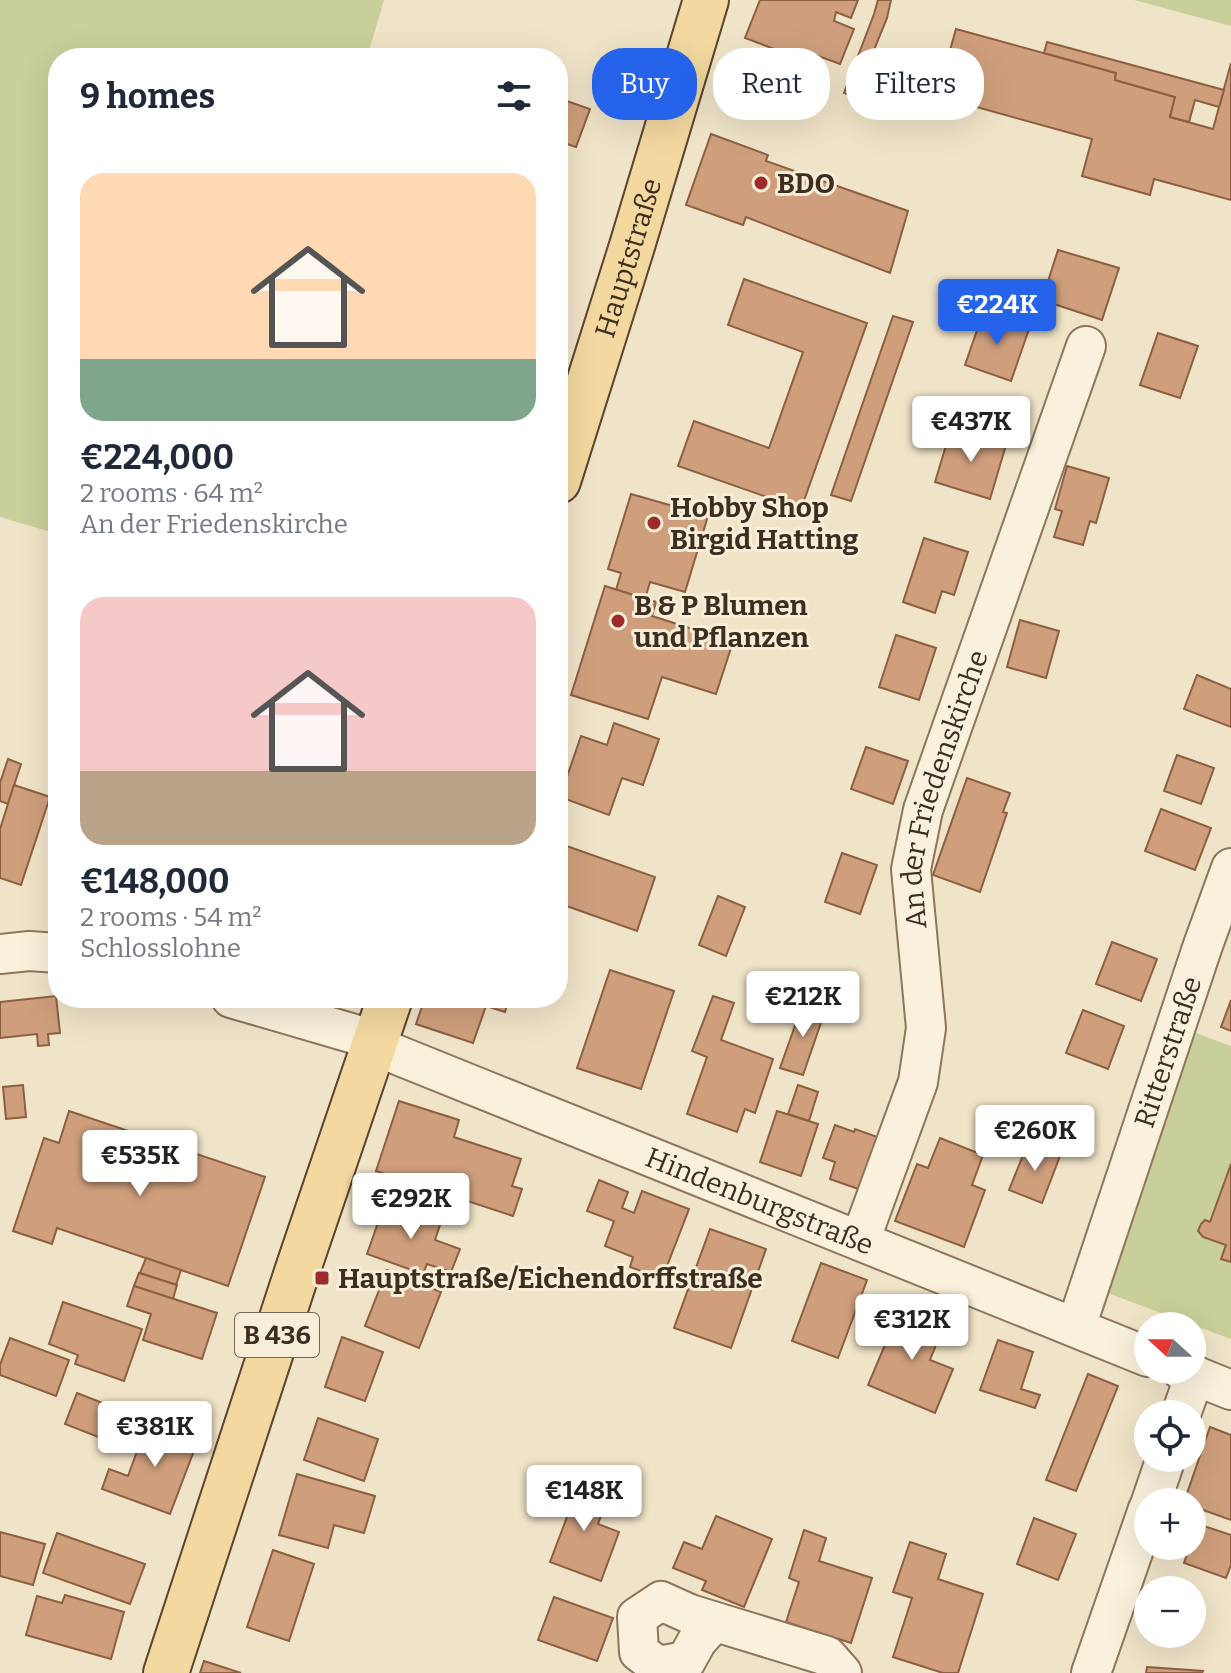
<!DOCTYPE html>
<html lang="en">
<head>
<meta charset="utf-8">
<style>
  body { margin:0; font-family:Bitter,serif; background:#f6f6f7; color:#1f2937; height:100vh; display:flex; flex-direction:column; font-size:30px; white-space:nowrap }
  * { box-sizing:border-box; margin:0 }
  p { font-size:26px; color:#747a83 }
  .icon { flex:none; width:44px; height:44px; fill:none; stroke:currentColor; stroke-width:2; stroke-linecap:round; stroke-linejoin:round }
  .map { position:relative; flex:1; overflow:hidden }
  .sheet { position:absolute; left:48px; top:48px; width:520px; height:960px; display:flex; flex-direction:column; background:#fff; border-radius:32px; box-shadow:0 8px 32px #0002 }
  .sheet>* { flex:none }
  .guide { position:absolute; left:592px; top:48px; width:518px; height:72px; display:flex; gap:16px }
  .needle { width:52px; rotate:291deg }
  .controls { position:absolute; left:1134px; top:1312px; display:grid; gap:16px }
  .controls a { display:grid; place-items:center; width:72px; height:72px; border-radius:50%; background:#fff; box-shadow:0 8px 32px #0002; font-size:40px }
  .price { position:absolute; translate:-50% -68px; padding:0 18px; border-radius:8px; background:#fff; color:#222; font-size:26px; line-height:52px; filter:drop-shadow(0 2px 4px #0008) }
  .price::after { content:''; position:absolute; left:50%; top:48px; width:24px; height:18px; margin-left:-12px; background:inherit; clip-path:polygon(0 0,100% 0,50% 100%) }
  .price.on { background:#2563eb; color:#fff }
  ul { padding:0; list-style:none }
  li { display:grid; align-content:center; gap:16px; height:424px; padding:0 32px }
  li span { display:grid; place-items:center; height:248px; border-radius:24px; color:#555 }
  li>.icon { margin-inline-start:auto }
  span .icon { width:144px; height:144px; fill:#fffc; stroke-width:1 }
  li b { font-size:34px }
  h2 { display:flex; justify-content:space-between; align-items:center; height:96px; padding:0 32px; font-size:34px }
  .chip { padding:0 28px; border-radius:32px; background:#fff; box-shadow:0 8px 32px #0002; font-size:28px; line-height:72px }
  .chip.on { background:#2563eb; color:#fff }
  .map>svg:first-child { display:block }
  .green { fill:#c9cf9b }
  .building { fill:#cf9f7d; stroke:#8d5f41; stroke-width:2 }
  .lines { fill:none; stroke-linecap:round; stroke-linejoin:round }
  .minor-casing { stroke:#8d765c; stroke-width:42 }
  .major-casing { stroke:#5b4430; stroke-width:48 }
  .minor { stroke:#faf1dc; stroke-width:38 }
  .major { stroke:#f3d9a0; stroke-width:44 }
  .poi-dot { fill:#9e2a2b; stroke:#f7eed8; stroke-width:3 }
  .labels { text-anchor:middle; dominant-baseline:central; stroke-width:6; stroke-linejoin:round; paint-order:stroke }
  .shield { fill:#f7eed8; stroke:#756857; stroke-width:2 }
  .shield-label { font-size:26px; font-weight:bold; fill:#3d2e20 }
  .poi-label { font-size:28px; font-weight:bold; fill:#3d2e20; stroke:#f7eed8; text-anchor:start }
  .street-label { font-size:28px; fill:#3d2e20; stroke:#f7eed8 }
</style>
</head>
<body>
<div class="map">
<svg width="1231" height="1673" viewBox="0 0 1231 1673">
  <rect width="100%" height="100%" fill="#f0e4c8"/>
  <!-- green -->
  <g class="green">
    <path d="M0,0H384L367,58H58V534L0,517Z"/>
    <path d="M1134,0H1231V26Z"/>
    <path d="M1190,1031L1231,1046V1339L1102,1291Z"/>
  </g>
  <!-- building -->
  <g class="building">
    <path d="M760,0H858L851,18L836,12L834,21L854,29L840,64L802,50L798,58L745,38Z"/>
    <path d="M878,0H891L887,18L855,97L844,93L874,14Z"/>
    <path d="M956,29L1116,73L1115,80L1175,97L1170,117L1213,129L1231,63V200L1154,179L1150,195L1082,176L1092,139L937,96Z"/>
    <path d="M1047,42L1224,90L1219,107L1195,100L1189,122L1170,117L1175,97L1115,80L1116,73L1044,53Z"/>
    <path d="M558,98L590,109L576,147L558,141Z"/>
    <path d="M711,134L768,155L766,161L908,211L890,273L746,217L743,225L686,205Z"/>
    <path d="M1058,250L1119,268L1102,320L1042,300Z"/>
    <path d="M744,279L867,323L801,509L678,466L694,421L769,448L803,352L728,325Z"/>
    <path d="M983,313L1029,329L1011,381L965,365Z"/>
    <path d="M893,316L913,322L851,501L831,495Z"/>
    <path d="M1158,333L1198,346L1180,398L1140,385Z"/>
    <path d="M951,429L1006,445L990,499L935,482Z"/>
    <path d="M1067,466L1109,478L1096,523L1090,521L1083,545L1054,537L1062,511L1055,509Z"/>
    <path d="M631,494L708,516L685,592L650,582L645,599L616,590L621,573L608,569Z"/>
    <path d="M924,538L968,552L954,595L942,591L935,613L903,602Z"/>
    <path d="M605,586L656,602L652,616L733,642L716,694L662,677L648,719L571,695Z"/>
    <path d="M1020,620L1059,631L1046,678L1007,667Z"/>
    <path d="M896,635L936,648L919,700L879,687Z"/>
    <path d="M1197,675L1231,689V727L1184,709Z"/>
    <path d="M614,723L659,739L643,785L622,778L609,815L560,797L581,736L607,745Z"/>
    <path d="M866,747L908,761L893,804L851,789Z"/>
    <path d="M1177,755L1214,768L1201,804L1164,791Z"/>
    <path d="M8,759L21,764L8,804L0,801V783Z"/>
    <path d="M967,778L1010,793L1003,812L1007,813L980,892L933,875Z"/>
    <path d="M14,785L50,797L21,885L0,878V829Z"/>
    <path d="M1161,809L1211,828L1195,870L1145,851Z"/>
    <path d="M58,819V845L50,843Z"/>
    <path d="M558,843L655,877L637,931L558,903Z"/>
    <path d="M842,853L877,865L860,914L825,902Z"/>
    <path d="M58,864V891L50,889Z"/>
    <path d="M718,896L745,907L726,956L699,945Z"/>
    <path d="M1112,942L1157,959L1141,1001L1096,984Z"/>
    <path d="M610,970L674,991L641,1089L577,1068Z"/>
    <path d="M56,996L60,1033L48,1034L49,1045L38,1046L37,1034L0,1038V1002Z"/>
    <path d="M713,996L734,1003L721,1040L773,1059L755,1113L745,1109L737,1132L687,1114L707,1057L692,1051Z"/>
    <path d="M425,998H509L505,1012L486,1006L473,1043L416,1024Z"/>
    <path d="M1231,1000V1031L1221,1027Z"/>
    <path d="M803,1003L825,1011L803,1075L780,1068Z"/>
    <path d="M1083,1010L1124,1026L1108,1069L1066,1053Z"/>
    <path d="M23,1085L26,1117L6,1119L3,1087Z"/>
    <path d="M798,1085L818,1092L809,1121L788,1114Z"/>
    <path d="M399,1101L459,1120L454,1137L521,1159L512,1186L522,1189L513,1216L376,1171Z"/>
    <path d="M69,1111L265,1177L228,1286L57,1228L52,1244L13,1231L44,1138L59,1143Z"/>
    <path d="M777,1111L818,1124L801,1176L760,1162Z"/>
    <path d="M835,1125L854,1132L855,1129L883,1139L864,1191L830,1179L835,1162L823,1158Z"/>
    <path d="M940,1138L983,1155L972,1185L985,1190L964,1247L895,1221L917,1164L928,1168Z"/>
    <path d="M1028,1143L1060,1156L1042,1203L1009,1190Z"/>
    <path d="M1231,1164V1262L1221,1259L1226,1245L1203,1237L1198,1231L1201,1224L1205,1220L1210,1222Z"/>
    <path d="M599,1180L628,1192L622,1208L634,1213L642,1191L689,1209L662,1279L630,1267L633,1257L605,1246L614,1221L587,1211Z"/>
    <path d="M385,1203L441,1222L435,1240L460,1249L451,1272L427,1264L423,1274L367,1254Z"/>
    <path d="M710,1229L766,1249L731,1348L674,1328Z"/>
    <path d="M146,1258L181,1270L176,1285L140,1273Z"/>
    <path d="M821,1263L867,1280L838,1358L792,1341Z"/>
    <path d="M387,1270L441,1292L419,1348L365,1326Z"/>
    <path d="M139,1273L177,1285L173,1299L134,1286Z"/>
    <path d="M134,1286L217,1313L202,1359L143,1340L151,1314L127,1306Z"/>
    <path d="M63,1302L142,1329L124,1381L75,1364L78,1355L49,1344Z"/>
    <path d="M901,1307L944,1325L930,1360L953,1369L935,1413L868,1385Z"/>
    <path d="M342,1337L383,1352L365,1401L325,1387Z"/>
    <path d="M10,1338L69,1360L56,1396L0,1375V1365Z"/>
    <path d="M998,1340L1033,1352L1021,1389L1040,1395L1035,1408L980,1390Z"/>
    <path d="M1088,1374L1118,1386L1076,1491L1046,1480Z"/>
    <path d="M77,1393L146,1420L134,1451L65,1424Z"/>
    <path d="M318,1418L378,1439L364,1481L304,1460Z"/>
    <path d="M148,1421L198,1440L170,1514L102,1489L109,1469L128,1476Z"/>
    <path d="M1210,1427L1231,1435V1520L1192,1506V1502H1184Z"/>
    <path d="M297,1474L375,1496L364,1533L334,1525L328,1548L279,1535Z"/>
    <path d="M569,1481L608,1496L598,1524L619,1532L601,1581L550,1562L567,1517L557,1513Z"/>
    <path d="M716,1516L772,1539L744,1607L702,1590L706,1581L673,1568L684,1542L702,1549Z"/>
    <path d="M1034,1518L1076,1534L1058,1580L1017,1564Z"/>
    <path d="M1198,1524L1231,1535V1565L1226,1578L1184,1563L1190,1546H1192Z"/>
    <path d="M804,1530L826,1538L819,1561L872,1578L851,1643L786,1622L799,1582L789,1578Z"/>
    <path d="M0,1532L45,1544L33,1585L0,1576Z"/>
    <path d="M57,1533L145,1564L130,1604L43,1573Z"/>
    <path d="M910,1542L946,1554L938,1579L983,1594L958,1673H943L893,1657L912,1598L893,1592Z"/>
    <path d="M273,1550L314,1564L289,1641L247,1627Z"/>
    <path d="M65,1595L124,1612L111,1659L26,1635L37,1596L62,1603Z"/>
    <path d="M554,1597L613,1618L597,1661L538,1640Z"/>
    <path d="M204,1661L241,1673H200Z"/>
    <path d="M1147,1667L1203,1671L1202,1673H1146Z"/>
  </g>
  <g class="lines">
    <defs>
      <g id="minor">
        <path d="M0,954L29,951L58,953"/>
        <path id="s1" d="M231,998L375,1040L385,1050L1148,1357"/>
        <path id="s2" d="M860,1241L918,1082L926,1028L911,869L923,810L1086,346"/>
        <path id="s3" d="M1076,1327L1202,948L1231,868"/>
        <path d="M1181,1370L1231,1390"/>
        <path d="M1181,1414L1195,1375"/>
        <path d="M1151,1502L1166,1458"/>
        <path d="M714,1622L697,1641L686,1661L658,1666L639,1652L637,1617L661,1601L690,1614L827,1656L842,1673"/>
        <path d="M1091,1673L1148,1509"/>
      </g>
      <g id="major">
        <path id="s4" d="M558,481L632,246L706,0"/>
        <path d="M166,1673L298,1269L390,998"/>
      </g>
    </defs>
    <!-- minor casing -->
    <use href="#minor" class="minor-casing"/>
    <!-- major casing -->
    <use href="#major" class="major-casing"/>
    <!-- minor -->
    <use href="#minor" class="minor"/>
    <!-- major -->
    <use href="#major" class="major"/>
  </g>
  <!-- markers -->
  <g class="poi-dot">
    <circle cx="761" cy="183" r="8"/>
    <circle cx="654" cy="523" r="8"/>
    <circle cx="618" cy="621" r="8"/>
    <rect x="314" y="1270" width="16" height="16" rx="4"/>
  </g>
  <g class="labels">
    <!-- shield labels -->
    <rect class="shield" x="235" y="1313" width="84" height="44" rx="6"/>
    <g class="shield-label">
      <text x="277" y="1335">B 436</text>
    </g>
    <!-- poi labels -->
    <g class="poi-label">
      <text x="777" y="183">BDO</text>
      <text x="670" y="507">Hobby Shop<tspan x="670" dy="32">Birgid Hatting</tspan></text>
      <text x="634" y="605">B &amp; P Blumen<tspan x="634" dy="32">und Pflanzen</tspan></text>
      <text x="338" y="1278">Hauptstraße/Eichendorffstraße</text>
    </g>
    <!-- street labels -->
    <g class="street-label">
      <text stroke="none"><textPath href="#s4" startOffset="234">Hauptstraße</textPath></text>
      <text stroke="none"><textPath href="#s2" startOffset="468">An der Friedenskirche</textPath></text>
      <text stroke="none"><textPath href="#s3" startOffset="290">Ritterstraße</textPath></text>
      <text stroke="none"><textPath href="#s1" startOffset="568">Hindenburgstraße</textPath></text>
    </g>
  </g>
</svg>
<div class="controls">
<a><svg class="needle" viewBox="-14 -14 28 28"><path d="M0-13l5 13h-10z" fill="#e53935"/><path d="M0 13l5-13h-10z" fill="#747a83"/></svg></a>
<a><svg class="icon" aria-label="locate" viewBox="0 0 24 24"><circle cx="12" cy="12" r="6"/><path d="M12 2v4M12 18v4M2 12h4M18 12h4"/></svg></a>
<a>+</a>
<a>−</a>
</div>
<b class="price on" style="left:997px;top:347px">€224K</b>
<b class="price" style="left:971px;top:464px">€437K</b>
<b class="price" style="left:803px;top:1039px">€212K</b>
<b class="price" style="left:1035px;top:1173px">€260K</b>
<b class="price" style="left:140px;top:1198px">€535K</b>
<b class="price" style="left:411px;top:1241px">€292K</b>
<b class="price" style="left:912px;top:1362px">€312K</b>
<b class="price" style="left:155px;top:1469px">€381K</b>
<b class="price" style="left:584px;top:1533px">€148K</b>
<div class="guide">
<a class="chip on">Buy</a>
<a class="chip">Rent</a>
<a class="chip">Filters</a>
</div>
<section class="sheet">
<h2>9 homes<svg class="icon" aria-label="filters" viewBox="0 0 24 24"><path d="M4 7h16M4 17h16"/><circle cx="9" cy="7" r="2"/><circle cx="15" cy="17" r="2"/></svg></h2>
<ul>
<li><span style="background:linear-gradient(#ffd9b3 75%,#7fa58c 0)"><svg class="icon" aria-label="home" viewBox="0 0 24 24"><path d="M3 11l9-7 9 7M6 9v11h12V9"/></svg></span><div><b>€224,000</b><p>2 rooms · 64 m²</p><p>An der Friedenskirche</p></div></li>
<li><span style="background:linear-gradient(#f6c9c9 70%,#b9a48a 0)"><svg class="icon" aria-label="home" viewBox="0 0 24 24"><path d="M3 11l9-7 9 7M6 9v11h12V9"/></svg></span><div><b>€148,000</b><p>2 rooms · 54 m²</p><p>Schlosslohne</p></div></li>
</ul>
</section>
</div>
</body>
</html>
